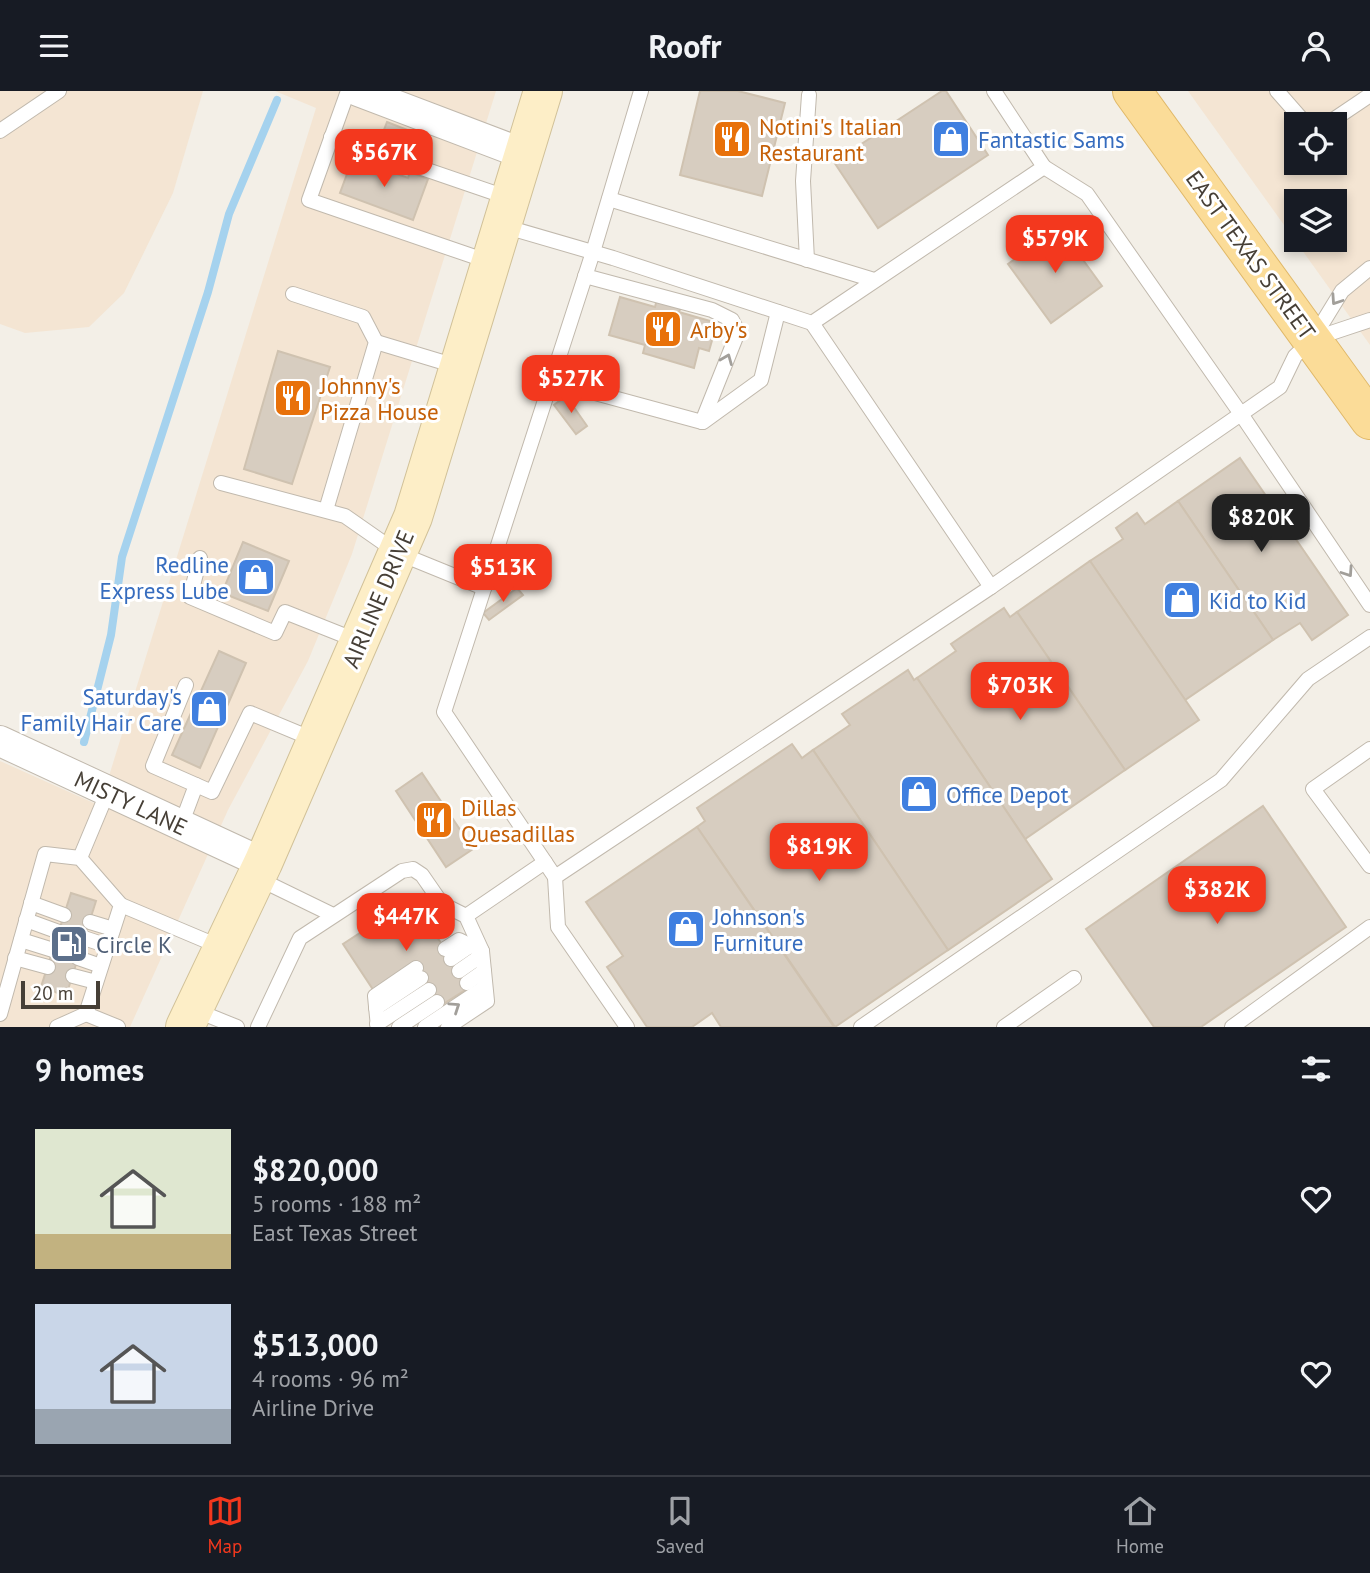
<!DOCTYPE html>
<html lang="en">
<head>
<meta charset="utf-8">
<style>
  body { margin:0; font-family:"PT Sans",sans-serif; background:#242831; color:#f1f3f6; height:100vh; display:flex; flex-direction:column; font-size:26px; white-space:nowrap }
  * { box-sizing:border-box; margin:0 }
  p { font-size:23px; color:#9ea1a6 }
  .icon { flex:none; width:38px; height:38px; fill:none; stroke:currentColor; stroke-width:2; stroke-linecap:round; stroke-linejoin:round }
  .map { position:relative; height:936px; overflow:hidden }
  .sheet { display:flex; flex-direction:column; background:#171b24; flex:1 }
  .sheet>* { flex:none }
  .tools { position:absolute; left:1284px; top:21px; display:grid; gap:14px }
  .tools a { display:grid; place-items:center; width:63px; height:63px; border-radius:0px; background:#171b24; box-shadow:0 4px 10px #0003; font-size:35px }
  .scale { position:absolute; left:21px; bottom:18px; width:79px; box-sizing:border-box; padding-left:7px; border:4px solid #463f36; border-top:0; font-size:19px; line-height:24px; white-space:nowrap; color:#463f36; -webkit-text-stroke:5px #fff; paint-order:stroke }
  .price { position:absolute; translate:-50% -60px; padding:0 16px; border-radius:14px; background:#f3381e; color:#fff; font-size:23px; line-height:46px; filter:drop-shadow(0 2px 4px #0008) }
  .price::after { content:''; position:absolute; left:50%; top:42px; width:21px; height:16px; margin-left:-10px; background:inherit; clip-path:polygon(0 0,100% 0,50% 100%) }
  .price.current { background:#222; color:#fff }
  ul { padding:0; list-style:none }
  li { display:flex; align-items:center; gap:21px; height:175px; padding:0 35px }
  li span { display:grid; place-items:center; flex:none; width:196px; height:140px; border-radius:0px; color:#555 }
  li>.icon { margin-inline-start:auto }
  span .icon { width:84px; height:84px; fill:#fffc; stroke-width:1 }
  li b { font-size:30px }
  h2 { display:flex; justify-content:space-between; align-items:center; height:84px; padding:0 35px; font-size:30px }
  header { display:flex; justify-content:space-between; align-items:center; height:91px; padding:0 35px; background:#171b24; font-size:32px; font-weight:800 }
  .dock { display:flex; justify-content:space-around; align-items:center; height:98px; border-top:2px solid #363941; background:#171b24; font-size:19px; color:#9ea1a6 }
  .dock a { display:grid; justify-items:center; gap:4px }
  .dock .current { color:#f3381e }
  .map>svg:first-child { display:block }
  .commercial { fill:#f4e5d3; fill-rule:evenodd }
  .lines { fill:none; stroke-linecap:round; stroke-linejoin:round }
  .stream { stroke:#a5d2ee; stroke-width:8 }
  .building { fill:#d7cdc0; stroke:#cfc2b0; stroke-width:2 }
  .service-casing { stroke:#c1b9ad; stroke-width:16 }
  .minor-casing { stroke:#c1b9ad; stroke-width:32 }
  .secondary-casing { stroke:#d1c198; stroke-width:40 }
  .primary-casing { stroke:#e0b868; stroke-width:40 }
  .service { stroke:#fff; stroke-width:14 }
  .minor { stroke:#fff; stroke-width:30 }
  .secondary { stroke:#fdeec7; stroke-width:38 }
  .primary { stroke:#fbdc98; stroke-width:38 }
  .oneway { stroke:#a29f9a }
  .labels { text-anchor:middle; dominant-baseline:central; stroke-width:6; stroke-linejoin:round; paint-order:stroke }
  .food-label { font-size:23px; fill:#c56008; stroke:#fff; text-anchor:start }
  .shop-label { font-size:23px; fill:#366cbe; stroke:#fff; text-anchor:start }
  .street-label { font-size:23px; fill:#463f36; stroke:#fff }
  .service-label { font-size:23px; fill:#4e5e75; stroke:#fff; text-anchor:start }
</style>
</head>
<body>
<header><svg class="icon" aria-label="menu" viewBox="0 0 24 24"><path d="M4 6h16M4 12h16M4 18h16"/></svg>Roofr<svg class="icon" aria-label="person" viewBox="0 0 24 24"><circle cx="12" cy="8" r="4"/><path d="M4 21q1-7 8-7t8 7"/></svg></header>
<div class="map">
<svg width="1370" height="936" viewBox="0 0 1370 936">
  <rect width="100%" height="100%" fill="#f3efe7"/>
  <!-- commercial -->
  <g class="commercial">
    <path d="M0,0H203L173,102L124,202L89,236L25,242L0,233Z"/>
    <path d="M275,0H496L352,463L308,570L228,719L130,936H0V670L96,713L109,685L316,17Z"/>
    <path d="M1188,0H1370V254ZM1297,33H1335V72H1297ZM1297,110H1335V149H1297Z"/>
  </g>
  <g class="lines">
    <!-- stream -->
    <path class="stream" d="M84,651L111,544L122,466L208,201L229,123L277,9"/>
  </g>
  <!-- building -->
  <g class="building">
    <path d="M700,0H738L785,12L762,105L680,84Z"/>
    <path d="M942,0H946L988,64L878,137L834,71Z"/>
    <path d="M387,31L428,47L423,61L382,44Z"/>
    <path d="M353,67L408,87L410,81L428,88L413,129L340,102Z"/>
    <path d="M1059,136L1102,195L1051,232L1008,173Z"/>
    <path d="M620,206L655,216L657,208L681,216L679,221L717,232L709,260L699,257L694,277L643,262L645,254L609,244Z"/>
    <path d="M278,260L330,276L292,393L244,378Z"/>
    <path d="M566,305L587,335L576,343L554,314Z"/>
    <path d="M1240,367L1348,524L1312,549L1300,532L1273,549L1178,410Z"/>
    <path d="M1178,410L1273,549L1185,609L1090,470L1123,448L1116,437L1137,422L1145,433Z"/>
    <path d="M243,451L289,470L268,520L222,502Z"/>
    <path d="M1090,470L1199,629L1125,679L1017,521Z"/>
    <path d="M517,497L523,504L489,529L483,522Z"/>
    <path d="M1004,517L1010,526L1017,521L1125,679L1025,748L917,587L956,560L951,553Z"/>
    <path d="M219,560L246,572L200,677L172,664Z"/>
    <path d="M908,579L914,589L917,587L1052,788L948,859L813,659L850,634L842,623Z"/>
    <path d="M792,653L802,667L813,659L948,859L835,936L697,736L705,730L697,717Z"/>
    <path d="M422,682L473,758L446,776L396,700Z"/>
    <path d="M1263,715L1346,836L1201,936H1154L1086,838Z"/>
    <path d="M697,736L834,936H721L712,922L692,936H647L607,876L623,865L586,811Z"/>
    <path d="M71,802L96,810L66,905L41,896Z"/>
    <path d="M412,808L470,896L440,915L414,874L374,900L343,853Z"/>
  </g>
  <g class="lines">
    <defs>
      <g id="service">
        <path d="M348,0L309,109L490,171"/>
        <path d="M641,0L593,161L444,621L555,786L991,496"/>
        <path d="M1277,0L1306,33"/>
        <path d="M1327,33L1370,4"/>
        <path d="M0,40L59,0"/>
        <path d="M331,46L509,107"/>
        <path d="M1044,76L1087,103L1241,323L1280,296L1295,265L1312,249L1342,200L1370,177"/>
        <path d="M609,108L874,189"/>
        <path d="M503,135L613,167L812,232L1044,76L994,0"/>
        <path d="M807,169L803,90L809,4"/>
        <path d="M585,185L712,219L732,229L738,241L702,331"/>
        <path d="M293,203L363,226L376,251L326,419"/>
        <path d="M812,232L991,496L1241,323L1370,514"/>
        <path d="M1313,248L1370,229"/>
        <path d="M376,251L459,276"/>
        <path d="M551,290L702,331"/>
        <path d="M703,331L761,289L778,221"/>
        <path d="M221,392L345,425L398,462L484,497"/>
        <path d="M200,467L190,506L275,542L285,521L358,550"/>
        <path d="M1370,658L1313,698L1370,775"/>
        <path d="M196,694L212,701L250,622L315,649"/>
        <path d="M181,734L196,694L153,675L186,594"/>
        <path d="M80,767L108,700"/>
        <path d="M555,786L558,836L627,936"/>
        <path d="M259,788L333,824"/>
        <path d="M31,812L64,824"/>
        <path d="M121,814L223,857"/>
        <path d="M466,825L545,771"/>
        <path d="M26,829L59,841"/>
        <path d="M90,831L113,838"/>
        <path d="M84,847L108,855"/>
        <path d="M21,849L53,859"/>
        <path d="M445,858L459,849L482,860"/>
        <path d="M15,867L48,876"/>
        <path d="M78,867L101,875"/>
        <path d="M451,868L470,855"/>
        <path d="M459,880L482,864"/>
        <path d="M73,885L96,891"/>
        <path d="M467,892L484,880"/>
        <path d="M376,917L421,887"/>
        <path d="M195,919L237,936"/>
        <path d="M0,923L45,763L80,767L121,814L86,923L57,936"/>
        <path d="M86,923L118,936"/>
        <path d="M377,933L429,899"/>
        <path d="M258,936L300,847L402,780L413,778L422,784L442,813L466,825L482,860L487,910L448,936"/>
        <path d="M378,936L375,905L416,877"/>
        <path d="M399,936L437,911"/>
        <path d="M425,936L485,896"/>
        <path d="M861,936L1221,689L1308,588L1370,546"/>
        <path d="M1004,936L1074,887"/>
        <path d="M1232,936L1370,836"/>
      </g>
      <g id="minor">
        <path d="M358,0L524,63"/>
        <path d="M0,650L263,772"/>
      </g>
      <path id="secondary" d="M185,936L263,772L413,426L543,0"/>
      <path id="primary" d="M1132,0L1370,329"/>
    </defs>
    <!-- service casing -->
    <use href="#service" class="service-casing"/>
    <!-- minor casing -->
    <use href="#minor" class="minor-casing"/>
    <!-- secondary casing -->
    <use href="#secondary" class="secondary-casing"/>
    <!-- primary casing -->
    <use href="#primary" class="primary-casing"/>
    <!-- service -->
    <use href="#service" class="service"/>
    <!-- minor -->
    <use href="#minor" class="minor"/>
    <!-- secondary -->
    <use href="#secondary" class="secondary"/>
    <!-- primary -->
    <use href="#primary" class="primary"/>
  </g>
  <!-- one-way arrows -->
  <defs><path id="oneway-chevron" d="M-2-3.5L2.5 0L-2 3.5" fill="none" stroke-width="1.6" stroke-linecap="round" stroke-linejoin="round" transform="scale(1.75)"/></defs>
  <g class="oneway">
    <use href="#oneway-chevron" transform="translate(1336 209) rotate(124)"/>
    <use href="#oneway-chevron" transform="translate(727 268) rotate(-68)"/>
    <use href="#oneway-chevron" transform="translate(1348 481) rotate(56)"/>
    <use href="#oneway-chevron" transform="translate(455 916) rotate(-34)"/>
  </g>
  <!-- icons -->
  <defs>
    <symbol id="restaurant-square" viewBox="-11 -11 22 22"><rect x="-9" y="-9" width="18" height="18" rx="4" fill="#e8710a" stroke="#fff"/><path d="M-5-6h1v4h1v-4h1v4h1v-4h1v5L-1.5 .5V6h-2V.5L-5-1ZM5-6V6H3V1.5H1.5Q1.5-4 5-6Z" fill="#fff"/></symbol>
    <symbol id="shop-square" viewBox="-11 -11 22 22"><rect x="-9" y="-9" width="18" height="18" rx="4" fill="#3f7fe0" stroke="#fff"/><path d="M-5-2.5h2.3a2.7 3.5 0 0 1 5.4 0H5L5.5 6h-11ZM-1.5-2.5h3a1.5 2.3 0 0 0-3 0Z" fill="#fff"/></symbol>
    <symbol id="fuel-square" viewBox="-11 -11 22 22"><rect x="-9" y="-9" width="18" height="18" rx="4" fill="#5c6f8a" stroke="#fff"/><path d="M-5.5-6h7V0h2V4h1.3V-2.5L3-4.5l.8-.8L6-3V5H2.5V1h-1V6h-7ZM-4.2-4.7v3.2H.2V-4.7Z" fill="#fff"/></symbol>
  </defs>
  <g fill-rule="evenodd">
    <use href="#restaurant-square" x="710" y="26" width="44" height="44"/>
    <use href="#shop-square" x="929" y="26" width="44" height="44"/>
    <use href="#restaurant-square" x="641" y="216" width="44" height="44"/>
    <use href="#restaurant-square" x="271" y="285" width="44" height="44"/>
    <use href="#shop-square" x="234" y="464" width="44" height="44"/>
    <use href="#shop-square" x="1160" y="487" width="44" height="44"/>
    <use href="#shop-square" x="187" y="596" width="44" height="44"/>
    <use href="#shop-square" x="897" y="681" width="44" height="44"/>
    <use href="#restaurant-square" x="412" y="707" width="44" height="44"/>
    <use href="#shop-square" x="664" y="816" width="44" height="44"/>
    <use href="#fuel-square" x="47" y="831" width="44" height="44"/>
  </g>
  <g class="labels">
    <!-- food labels -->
    <g class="food-label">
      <text x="759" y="35">Notini's Italian<tspan x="759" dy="26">Restaurant</tspan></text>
      <text x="690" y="238">Arby's</text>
      <text x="320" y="294">Johnny's<tspan x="320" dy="26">Pizza House</tspan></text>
      <text x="461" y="716">Dillas<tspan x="461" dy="26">Quesadillas</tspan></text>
    </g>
    <!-- shop labels -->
    <g class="shop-label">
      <text x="978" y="48">Fantastic Sams</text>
      <text x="229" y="473" text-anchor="end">Redline<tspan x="229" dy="26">Express Lube</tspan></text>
      <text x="1209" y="509">Kid to Kid</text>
      <text x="182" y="605" text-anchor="end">Saturday's<tspan x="182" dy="26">Family Hair Care</tspan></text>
      <text x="946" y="703">Office Depot</text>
      <text x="713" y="825">Johnson's<tspan x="713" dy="26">Furniture</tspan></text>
    </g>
    <!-- street labels -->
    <g class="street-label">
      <text transform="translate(1251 164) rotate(54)">EAST TEXAS STREET</text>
      <text transform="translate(378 508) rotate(-67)">AIRLINE DRIVE</text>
      <text transform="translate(131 712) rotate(25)">MISTY LANE</text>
    </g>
    <!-- service labels -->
    <g class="service-label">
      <text x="96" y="853">Circle K</text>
    </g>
  </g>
</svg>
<div class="tools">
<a><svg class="icon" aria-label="locate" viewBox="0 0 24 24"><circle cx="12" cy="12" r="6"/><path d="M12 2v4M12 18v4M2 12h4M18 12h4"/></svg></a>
<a><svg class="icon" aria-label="layers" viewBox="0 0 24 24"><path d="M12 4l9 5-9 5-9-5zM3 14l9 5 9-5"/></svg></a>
</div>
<div class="scale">20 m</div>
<b class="price" style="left:384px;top:98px">$567K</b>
<b class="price" style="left:1055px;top:184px">$579K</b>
<b class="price" style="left:571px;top:324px">$527K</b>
<b class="price current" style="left:1261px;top:463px">$820K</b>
<b class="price" style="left:503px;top:513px">$513K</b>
<b class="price" style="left:1020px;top:631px">$703K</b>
<b class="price" style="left:819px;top:792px">$819K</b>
<b class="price" style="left:1217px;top:835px">$382K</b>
<b class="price" style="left:406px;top:862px">$447K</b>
</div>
<section class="sheet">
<h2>9 homes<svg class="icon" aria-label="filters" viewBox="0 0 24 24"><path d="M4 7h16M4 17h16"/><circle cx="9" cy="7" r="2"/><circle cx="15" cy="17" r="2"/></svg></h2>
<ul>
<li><span style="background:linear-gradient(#dfe7d0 75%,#c2b280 0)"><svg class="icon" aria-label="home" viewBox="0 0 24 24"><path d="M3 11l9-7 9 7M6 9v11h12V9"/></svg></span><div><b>$820,000</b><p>5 rooms · 188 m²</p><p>East Texas Street</p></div><svg class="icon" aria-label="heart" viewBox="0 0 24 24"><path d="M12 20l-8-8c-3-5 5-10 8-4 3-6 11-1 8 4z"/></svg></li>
<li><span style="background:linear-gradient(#c9d6e8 75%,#9aa5b1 0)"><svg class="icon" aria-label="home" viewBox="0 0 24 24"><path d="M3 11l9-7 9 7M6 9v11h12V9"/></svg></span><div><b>$513,000</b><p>4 rooms · 96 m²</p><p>Airline Drive</p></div><svg class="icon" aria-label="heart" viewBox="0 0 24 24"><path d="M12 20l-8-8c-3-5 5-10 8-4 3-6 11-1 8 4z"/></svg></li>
</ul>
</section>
<nav class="dock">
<a class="current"><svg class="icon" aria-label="map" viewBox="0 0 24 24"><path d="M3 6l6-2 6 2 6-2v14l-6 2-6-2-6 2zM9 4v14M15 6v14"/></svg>Map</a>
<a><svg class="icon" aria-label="saved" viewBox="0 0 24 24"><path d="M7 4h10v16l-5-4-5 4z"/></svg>Saved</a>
<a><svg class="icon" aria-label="home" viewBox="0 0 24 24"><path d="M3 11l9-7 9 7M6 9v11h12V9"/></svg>Home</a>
</nav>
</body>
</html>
